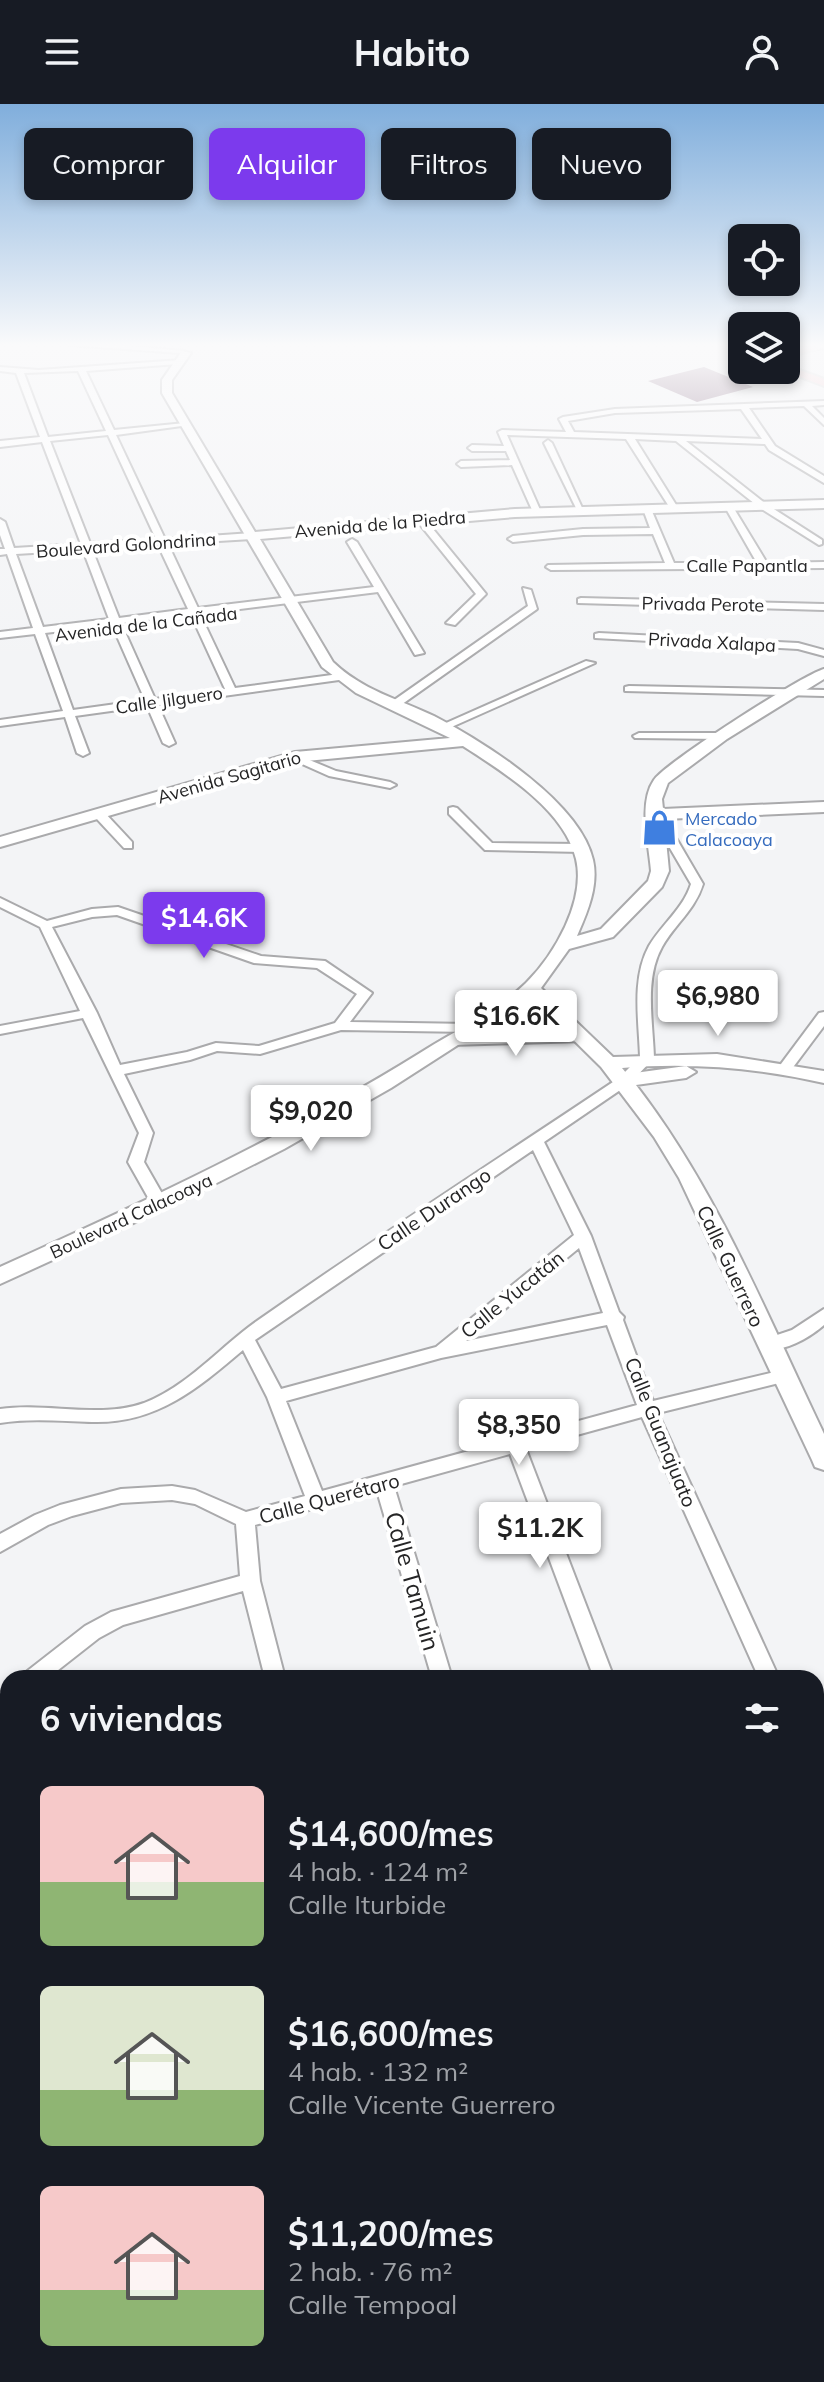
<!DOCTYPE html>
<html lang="es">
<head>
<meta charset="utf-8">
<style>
  body { margin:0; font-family:Mulish,sans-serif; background:#20242c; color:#f1f3f6; height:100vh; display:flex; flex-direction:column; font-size:30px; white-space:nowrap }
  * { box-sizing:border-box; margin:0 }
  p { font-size:26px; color:#9ea1a6 }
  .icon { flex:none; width:44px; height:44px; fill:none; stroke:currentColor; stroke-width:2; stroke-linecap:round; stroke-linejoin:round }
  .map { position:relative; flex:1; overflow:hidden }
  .sheet { position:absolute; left:0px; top:1566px; width:824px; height:712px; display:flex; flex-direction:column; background:#171b24; border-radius:24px 24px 0 0; box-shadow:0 4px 12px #0003 }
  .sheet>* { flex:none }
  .hud { position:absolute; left:24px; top:24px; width:776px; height:72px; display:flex; gap:16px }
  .fabs { position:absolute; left:728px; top:120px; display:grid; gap:16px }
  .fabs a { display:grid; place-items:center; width:72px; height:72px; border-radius:12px; background:#171b24; box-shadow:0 4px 12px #0003; font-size:40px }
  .price { position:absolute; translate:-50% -68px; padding:0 18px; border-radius:8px; background:#fff; color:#222; font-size:26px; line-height:52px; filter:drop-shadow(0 2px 4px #0008) }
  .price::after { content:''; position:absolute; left:50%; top:48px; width:24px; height:18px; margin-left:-12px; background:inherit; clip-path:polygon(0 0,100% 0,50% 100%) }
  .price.active { background:#7c3aed; color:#fff }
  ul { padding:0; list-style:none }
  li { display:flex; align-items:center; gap:24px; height:200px; padding:0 40px }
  li span { display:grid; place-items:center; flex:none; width:224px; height:160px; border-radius:12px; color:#555 }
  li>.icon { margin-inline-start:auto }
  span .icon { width:96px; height:96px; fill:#fffc; stroke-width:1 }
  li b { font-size:34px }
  h2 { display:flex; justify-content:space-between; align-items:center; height:96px; padding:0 40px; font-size:34px }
  .chip { padding:0 28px; border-radius:12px; background:#171b24; box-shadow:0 4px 12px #0003; font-size:28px; line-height:72px }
  .chip.active { background:#7c3aed; color:#fff }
  header { display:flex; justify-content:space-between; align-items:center; height:104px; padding:0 40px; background:#171b24; font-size:36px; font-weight:700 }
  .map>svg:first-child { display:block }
  .building { fill:#714d6a }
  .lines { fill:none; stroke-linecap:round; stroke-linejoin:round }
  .street-casing { stroke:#aaaaac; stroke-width:4 }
  .secondary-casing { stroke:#aaaaac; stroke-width:4 }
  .primary-casing { stroke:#cfcfcf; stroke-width:4 }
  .street { fill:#fff; fill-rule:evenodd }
  .secondary { fill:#fff; fill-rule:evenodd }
  .primary { fill:#f5c7cb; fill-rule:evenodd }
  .labels { text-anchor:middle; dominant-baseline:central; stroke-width:8; stroke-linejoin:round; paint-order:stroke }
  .far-street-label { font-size:18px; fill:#252526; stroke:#fff }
  .far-shop-label { font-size:18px; fill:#366cbe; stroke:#fff; text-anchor:start }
  .street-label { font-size:20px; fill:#252526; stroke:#fff }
  .near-street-label { font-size:24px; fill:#252526; stroke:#fff }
</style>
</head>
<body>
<header><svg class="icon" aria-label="menu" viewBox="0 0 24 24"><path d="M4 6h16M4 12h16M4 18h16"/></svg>Habito<svg class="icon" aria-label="person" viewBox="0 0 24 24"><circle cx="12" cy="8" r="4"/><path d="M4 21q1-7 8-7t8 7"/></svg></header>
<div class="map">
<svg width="824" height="2278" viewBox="0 0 824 2278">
  <rect width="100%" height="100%" fill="#f3f4f6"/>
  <!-- building -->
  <path class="building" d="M704,263L753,283L697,298L648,277Z"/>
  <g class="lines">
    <defs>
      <g id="street">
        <path d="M69,241H120L184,247L180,249Z"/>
        <path d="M824,241V244L812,246L808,244Z"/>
        <path d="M181,256L178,260L86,267L114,326L185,319L189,321L116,331L165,435L252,429L257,432L252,435L168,440L198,504L374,483L347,438L352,435L357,438L424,549L415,551L378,488L200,510L235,584L339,570L344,573L339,576L158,601L175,639L169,642L163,639L147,602L75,612L89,649L83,652L77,649L65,613L0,622V616L63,607L35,530L0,534V528L33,524L7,450L0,451V445H5L0,431V415L5,418L14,444L81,440L42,338L0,343V337L40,333L16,269L0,267V263L39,266ZM78,267L106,327L48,333L24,269ZM108,331L156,435L90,439L50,337ZM158,441L188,505L119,514L92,445ZM83,446L109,515L43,523L16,450ZM191,511L225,585L155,595L121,519ZM112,521L145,596L73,606L45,529Z"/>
        <path d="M824,297V301L812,302L824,314V321L804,302L749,304L775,342L824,372V379L769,346L765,340L686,337L766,400L822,436V440L819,441L760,404L676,337L635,335L678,404L674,407L670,404L626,335L507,331L541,408L537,411L533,408L512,361L461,363L457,360L461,357L510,356L506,347H472L468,344L472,341L504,342L498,328L502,326L566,328L559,315L563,313L615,305ZM741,305L762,335L574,328L568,317L615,309Z"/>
        <path d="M548,336L552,339L584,408L577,406L544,339Z"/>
        <path d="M729,400L733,403L767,459L824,458V464L551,466L546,463L548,461L665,459L653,430L583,431L513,438L508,435L513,432L583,425L650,424L643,405L647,402L651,405L674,459H757L725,403Z"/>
        <path d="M418,414H424L486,490L455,521L446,519L476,490L418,418Z"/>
        <path d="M523,484L531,486L537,505L398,603H390V599L528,502Z"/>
        <path d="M581,494L824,500V506L578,499V495Z"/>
        <path d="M599,529L798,539L824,546V552L798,545L595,534V530Z"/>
        <path d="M586,557L595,559L447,625L437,623Z"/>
        <path d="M629,582L824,586V592L625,587V583Z"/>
        <path d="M639,629H722L728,632L722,635L635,634L633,632Z"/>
        <path d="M295,650L336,667L390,678L396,681L390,684L329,672L291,655L289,653Z"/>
        <path d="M453,703L457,704L492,739L582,740L588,744L582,748L485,746L449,710V704Z"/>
        <path d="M656,706L662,710L703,780C695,806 675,820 662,843C644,875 653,918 654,954L629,980L544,1038L591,1132L619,1208L624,1213L623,1216L653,1297L783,1266L789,1267L792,1272L789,1277L783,1278L658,1309L779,1574H759L642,1313L526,1345L614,1574H594L510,1350L394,1382L452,1574H432L377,1387L255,1421L260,1477L285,1574H265L243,1487L123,1521L99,1534L48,1574H23L26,1568L85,1522L111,1508L240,1472L236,1420L195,1400L172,1396L121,1399L72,1412L48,1421L0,1448V1430L35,1411L60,1401L121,1385L172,1382L195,1386L246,1408L305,1392L267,1293L243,1246C197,1285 156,1320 92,1318C61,1317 31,1314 0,1319V1305C47,1298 99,1315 144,1299C188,1282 220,1243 257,1217C375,1134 498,1055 619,974L640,953C639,917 631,875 649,842C662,820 683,805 691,780L650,710ZM533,1046L574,1131L436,1243L281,1285L255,1236ZM579,1144L603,1209L466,1237ZM607,1221L637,1301L322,1387L286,1297L441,1254Z"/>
        <path d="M100,707L104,708L132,738V744H124L96,714L94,711Z"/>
        <path d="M0,794L47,817L92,805L118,803L261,852L325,857L372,889L350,918L470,920L477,924L470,928L341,926L260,950L217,947L190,956L124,970L153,1029L144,1058L168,1100L160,1105L154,1104L128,1058L139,1029L83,914L0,930V922L80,907L40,823L0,803ZM117,811L254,859L317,864L357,890L335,919L259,942L216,939L187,948L120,961L97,909L52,823L92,813Z"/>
        <path d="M824,908V922L791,966H781L779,963L781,960L819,909Z"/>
        <path d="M580,930L585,931L587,934L585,937L451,941L444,937L451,933Z"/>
        <path d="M824,1205V1221C809,1234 782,1250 762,1244L760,1240L762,1236L792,1226Z"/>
        <path d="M8,1585V1607L0,1610V1588Z"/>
        <path d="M824,1651V1671L816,1673V1653Z"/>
        <path d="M0,1815L8,1818V1841L0,1838Z"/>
        <path d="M116,2270H142L143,2278H117Z"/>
      </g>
      <path id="secondary" d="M182,247L191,249L172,276V289L255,428L515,405L824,396V404L515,413L260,435L333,558C362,586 398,595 434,612C484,638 580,698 593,756C599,782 587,809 577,832L601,825L648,777L651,767C649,741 638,699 654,676C665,659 802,571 824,565V575L727,635L668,679L662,695L663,705L824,698V708L664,715L669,767L662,783L613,833L569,845L541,884L613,953L717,950L824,967V979C757,964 690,958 622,964L627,970L686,962L696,968L686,974L636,981C717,1086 767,1211 824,1330V1366L815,1363L812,1356L679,1074L654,1033L601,963L531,894L391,984L284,1045L175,1100L0,1180V1163C144,1098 286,1032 420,949C454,927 496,908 526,879C554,851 586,797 576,755C564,705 503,668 463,642L296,658L0,743V733L295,648L450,634L356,589L322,563L162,289V276Z"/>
      <g id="primary">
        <path d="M723,241L742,243V250L724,243Z"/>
        <path d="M809,241L818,244L786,254V248Z"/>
        <path d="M786,261L824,275V282L782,266H786Z"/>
      </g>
    </defs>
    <!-- street casing -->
    <use href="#street" class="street-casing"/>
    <!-- secondary casing -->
    <use href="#secondary" class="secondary-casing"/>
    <!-- primary casing -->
    <use href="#primary" class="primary-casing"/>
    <!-- street -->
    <use href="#street" class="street"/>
    <!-- secondary -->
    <use href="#secondary" class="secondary"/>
    <!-- primary -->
    <use href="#primary" class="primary"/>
  </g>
  <!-- sky -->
  <linearGradient id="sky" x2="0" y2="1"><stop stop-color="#80aedc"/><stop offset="0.43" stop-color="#fafafb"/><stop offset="1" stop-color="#fafafb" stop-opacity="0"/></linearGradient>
  <rect width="824" height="560" fill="url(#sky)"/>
  <!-- icons -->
  <defs>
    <symbol id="shop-bare" viewBox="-9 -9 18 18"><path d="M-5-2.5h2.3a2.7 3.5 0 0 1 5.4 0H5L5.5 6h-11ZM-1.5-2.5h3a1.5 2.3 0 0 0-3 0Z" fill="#3f7fe0" stroke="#fff" stroke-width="2.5" paint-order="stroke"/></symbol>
  </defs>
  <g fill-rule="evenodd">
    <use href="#shop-bare" x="634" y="698" width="51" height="51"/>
  </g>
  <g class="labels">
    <!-- far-street labels -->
    <g class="far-street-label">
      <text transform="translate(380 420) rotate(-5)">Avenida de la Piedra</text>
      <text transform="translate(126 441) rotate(-4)">Boulevard Golondrina</text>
      <text x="747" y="461">Calle Papantla</text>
      <text transform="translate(703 500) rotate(1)">Privada Perote</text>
      <text transform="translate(146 520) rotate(-7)">Avenida de la Cañada</text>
      <text transform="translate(712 538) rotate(3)">Privada Xalapa</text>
      <text transform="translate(169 596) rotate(-8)">Calle Jilguero</text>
      <text transform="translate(229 673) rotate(-16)">Avenida Sagitario</text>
      <text transform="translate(131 1112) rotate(-25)">Boulevard Calacoaya</text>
    </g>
    <!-- far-shop labels -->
    <g class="far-shop-label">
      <text x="685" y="714">Mercado<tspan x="685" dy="21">Calacoaya</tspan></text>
    </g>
    <!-- street labels -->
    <g class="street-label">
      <text transform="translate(434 1105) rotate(-34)">Calle Durango</text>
      <text transform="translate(731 1162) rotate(65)">Calle Guerrero</text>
      <text transform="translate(512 1190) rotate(-39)">Calle Yucatán</text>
      <text transform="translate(661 1328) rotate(68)">Calle Guanajuato</text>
      <text transform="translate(329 1394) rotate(-15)">Calle Querétaro</text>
    </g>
    <!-- near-street labels -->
    <g class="near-street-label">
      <text transform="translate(413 1477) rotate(74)">Calle Tamuin</text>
    </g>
  </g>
</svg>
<div class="fabs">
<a><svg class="icon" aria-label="locate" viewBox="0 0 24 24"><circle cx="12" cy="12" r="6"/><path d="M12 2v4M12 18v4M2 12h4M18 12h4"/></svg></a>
<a><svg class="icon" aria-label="layers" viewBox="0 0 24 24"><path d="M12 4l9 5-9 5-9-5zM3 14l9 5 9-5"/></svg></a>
</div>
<b class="price active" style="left:204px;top:856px">$14.6K</b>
<b class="price" style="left:718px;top:934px">$6,980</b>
<b class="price" style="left:516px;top:954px">$16.6K</b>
<b class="price" style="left:311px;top:1049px">$9,020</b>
<b class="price" style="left:519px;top:1363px">$8,350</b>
<b class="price" style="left:540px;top:1466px">$11.2K</b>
<div class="hud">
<a class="chip">Comprar</a>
<a class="chip active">Alquilar</a>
<a class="chip">Filtros</a>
<a class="chip">Nuevo</a>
</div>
<section class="sheet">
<h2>6 viviendas<svg class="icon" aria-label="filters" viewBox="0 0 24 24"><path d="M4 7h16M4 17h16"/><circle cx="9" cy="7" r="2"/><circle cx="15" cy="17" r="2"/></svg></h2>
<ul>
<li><span style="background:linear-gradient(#f6c9c9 60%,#8fb573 0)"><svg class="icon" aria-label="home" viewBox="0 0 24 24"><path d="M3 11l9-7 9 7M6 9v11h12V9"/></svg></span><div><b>$14,600/mes</b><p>4 hab. · 124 m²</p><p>Calle Iturbide</p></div></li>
<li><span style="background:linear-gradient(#dfe7d0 65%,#8fb573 0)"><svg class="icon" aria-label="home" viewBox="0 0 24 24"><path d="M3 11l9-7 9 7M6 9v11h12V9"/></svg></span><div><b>$16,600/mes</b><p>4 hab. · 132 m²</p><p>Calle Vicente Guerrero</p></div></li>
<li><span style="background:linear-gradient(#f6c9c9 65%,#8fb573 0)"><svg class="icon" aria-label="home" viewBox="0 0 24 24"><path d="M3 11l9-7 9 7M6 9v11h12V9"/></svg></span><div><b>$11,200/mes</b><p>2 hab. · 76 m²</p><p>Calle Tempoal</p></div></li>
</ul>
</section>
</div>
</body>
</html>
